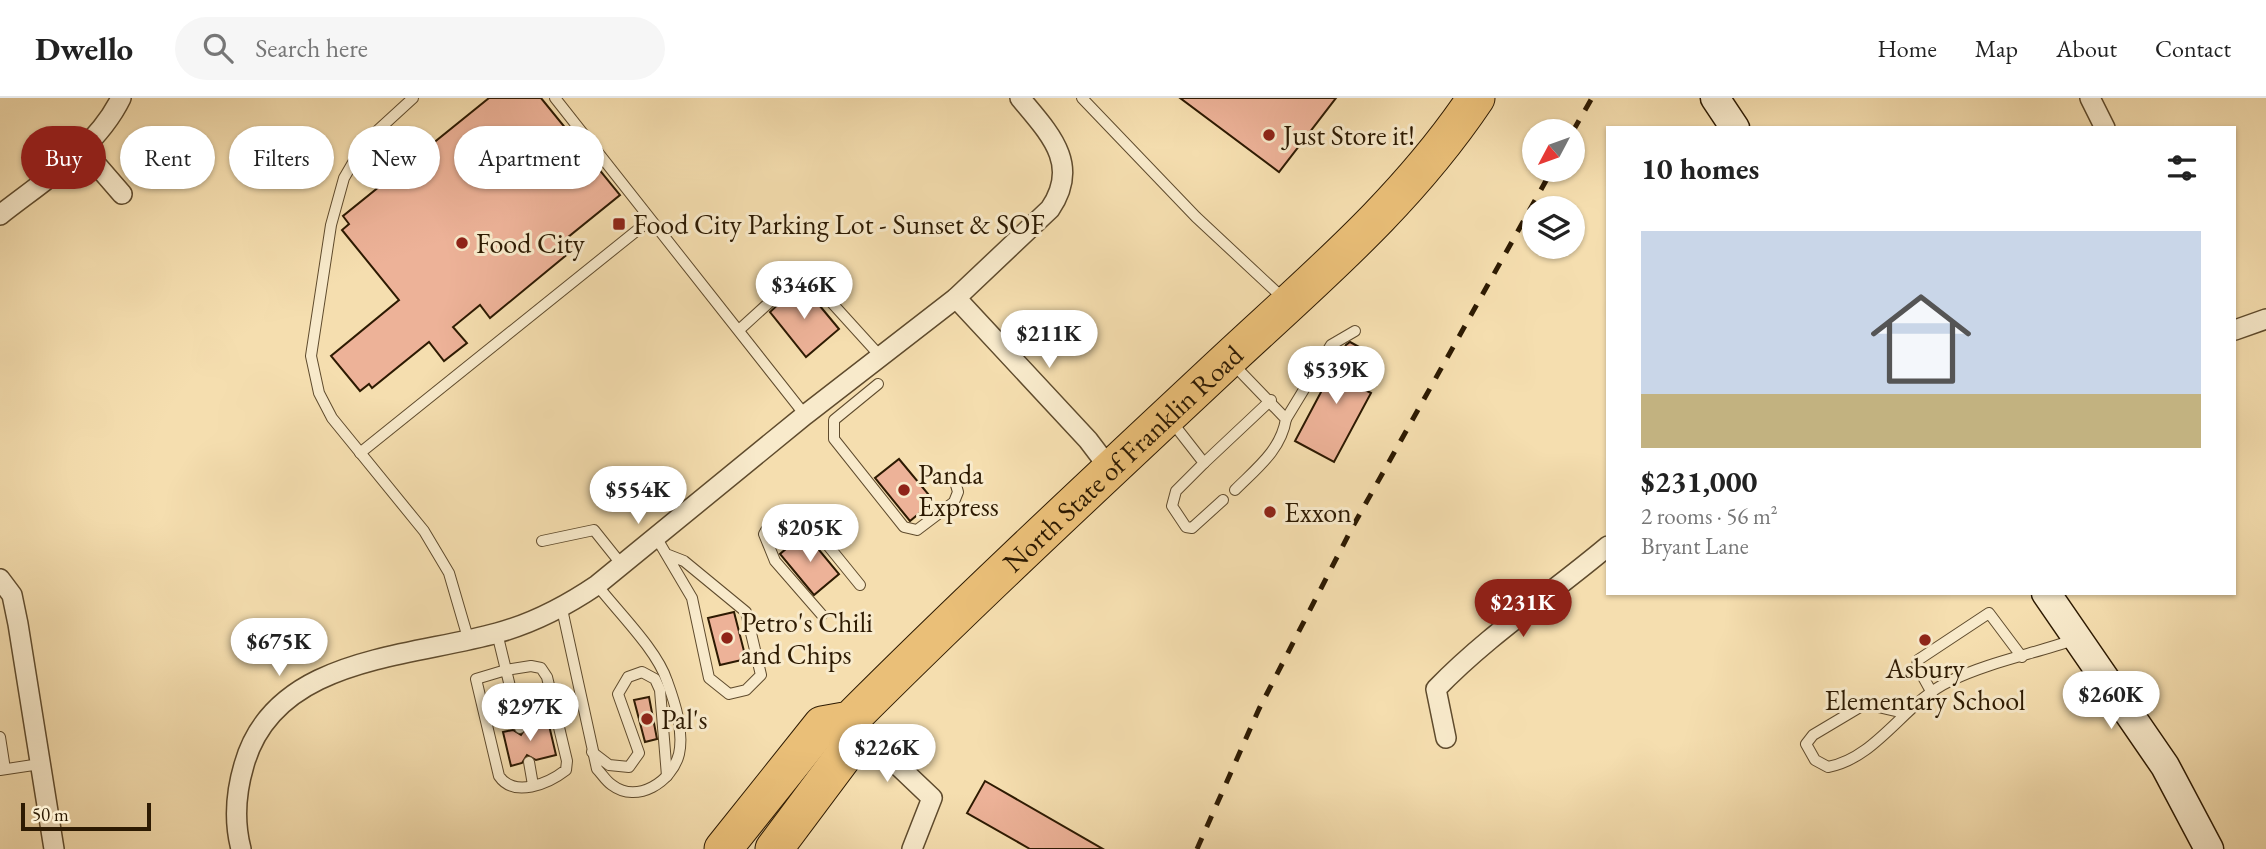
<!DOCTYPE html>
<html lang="en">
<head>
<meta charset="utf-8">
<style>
  body { margin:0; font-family:"EB Garamond",serif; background:#f6f6f6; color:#222; height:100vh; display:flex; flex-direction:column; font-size:26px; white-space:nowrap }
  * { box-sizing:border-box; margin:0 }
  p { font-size:23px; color:#767676 }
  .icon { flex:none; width:38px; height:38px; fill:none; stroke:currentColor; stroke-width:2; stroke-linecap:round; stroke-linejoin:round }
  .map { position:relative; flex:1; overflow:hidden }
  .panel { position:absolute; left:1606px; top:28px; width:630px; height:469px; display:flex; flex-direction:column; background:#fff; border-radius:0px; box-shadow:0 2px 5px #0004 }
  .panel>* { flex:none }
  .banner { position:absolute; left:21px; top:28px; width:665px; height:63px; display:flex; gap:14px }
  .needle { width:46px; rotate:229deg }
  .controls { position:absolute; left:1522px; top:21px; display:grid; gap:14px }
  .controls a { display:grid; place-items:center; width:63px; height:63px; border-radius:50%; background:#fff; box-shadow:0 2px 5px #0004; font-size:35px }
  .scale { position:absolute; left:21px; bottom:18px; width:130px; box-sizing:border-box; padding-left:7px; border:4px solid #2d1a02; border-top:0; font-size:19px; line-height:24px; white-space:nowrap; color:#2d1a02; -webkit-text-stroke:5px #f8eacb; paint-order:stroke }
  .price { position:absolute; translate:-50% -60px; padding:0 16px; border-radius:24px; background:#fff; color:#222; font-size:23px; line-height:46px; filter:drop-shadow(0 2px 4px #0008) }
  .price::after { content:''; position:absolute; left:50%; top:42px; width:21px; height:16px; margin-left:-10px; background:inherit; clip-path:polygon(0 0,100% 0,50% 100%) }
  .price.on { background:#8f2418; color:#fff }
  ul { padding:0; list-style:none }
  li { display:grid; align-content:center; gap:14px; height:371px; padding:0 35px }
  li+li { border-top:2px solid #e0e0e0 }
  li span { display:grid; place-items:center; height:217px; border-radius:0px; color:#555 }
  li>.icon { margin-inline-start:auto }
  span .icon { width:126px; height:126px; fill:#fffc; stroke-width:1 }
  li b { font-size:30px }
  h2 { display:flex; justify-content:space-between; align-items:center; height:84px; padding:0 35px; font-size:30px }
  .pill { padding:0 24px; border-radius:32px; background:#fff; box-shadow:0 2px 5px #0004; font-size:24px; line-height:63px }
  .pill.on { background:#8f2418; color:#fff }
  header { display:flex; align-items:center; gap:42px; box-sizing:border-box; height:98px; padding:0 35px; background:#fff; border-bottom:2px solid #e0e0e0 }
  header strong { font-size:33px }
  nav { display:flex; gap:38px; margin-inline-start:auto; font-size:24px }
  .search { width:490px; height:63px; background:#f6f6f6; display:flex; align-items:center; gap:18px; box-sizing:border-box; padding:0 24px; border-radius:38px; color:#767676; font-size:26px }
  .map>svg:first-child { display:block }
  .building { fill:#edb298; stroke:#2d1a02; stroke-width:2 }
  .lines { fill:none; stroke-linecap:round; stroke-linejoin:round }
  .lane-casing { stroke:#5f4b2d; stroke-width:12 }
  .street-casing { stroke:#5f4b2d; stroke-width:22 }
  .secondary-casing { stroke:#2d1a02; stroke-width:31 }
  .highway-casing { stroke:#2d1a02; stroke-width:39 }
  .lane { stroke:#f8eacb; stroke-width:10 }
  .street { stroke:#f8eacb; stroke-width:19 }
  .secondary { stroke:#f8eacb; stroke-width:28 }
  .highway { stroke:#eabf78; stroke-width:37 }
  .rail { stroke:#2d1a02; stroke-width:5; stroke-dasharray:12 12; stroke-linecap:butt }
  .poi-dot { fill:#8f2418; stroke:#f8eacb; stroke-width:2.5 }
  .labels { text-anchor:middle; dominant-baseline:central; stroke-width:6; stroke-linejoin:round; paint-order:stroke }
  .poi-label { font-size:28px; fill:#2d1a02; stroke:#f8eacb; text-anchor:start }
  .street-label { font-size:28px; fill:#2d1a02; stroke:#f8eacb }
</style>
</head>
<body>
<header>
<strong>Dwello</strong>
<div class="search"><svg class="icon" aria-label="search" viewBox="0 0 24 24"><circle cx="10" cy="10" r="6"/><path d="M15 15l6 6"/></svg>Search here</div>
<nav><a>Home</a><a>Map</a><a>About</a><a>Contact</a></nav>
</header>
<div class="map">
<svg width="2266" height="751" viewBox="0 0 2266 751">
  <rect width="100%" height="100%" fill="#f5deaf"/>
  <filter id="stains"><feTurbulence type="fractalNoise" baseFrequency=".00286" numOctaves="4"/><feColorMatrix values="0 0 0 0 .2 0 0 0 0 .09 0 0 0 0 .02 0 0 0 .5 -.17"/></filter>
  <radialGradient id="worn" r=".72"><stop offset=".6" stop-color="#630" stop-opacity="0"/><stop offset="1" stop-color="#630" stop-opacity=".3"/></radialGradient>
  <!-- building -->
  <g class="building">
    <path d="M489,0H541L620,97L567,140L575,150L490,220L480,207L453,229L467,245L444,263L429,244L372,290L369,286L360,293L331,258L399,202L342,132L349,126L343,118Z"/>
    <path d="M1180,0H1336L1279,74Z"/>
    <path d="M797,189L805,190L839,231L806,259L770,214Z"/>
    <path d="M1350,244L1370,255L1353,286L1371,295L1334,364L1295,343L1346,247Z"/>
    <path d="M899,361L934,403L910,423L875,380Z"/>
    <path d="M805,435L839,476L814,497L780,456Z"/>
    <path d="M734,514L746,561L720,567L708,520Z"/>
    <path d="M649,599L657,641L645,644L634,602Z"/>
    <path d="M548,623L556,657L536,662L527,657L522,665L511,668L503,634L513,632L521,637L527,628Z"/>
    <path d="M985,683L1103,751H1030L967,715Z"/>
  </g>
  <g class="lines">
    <defs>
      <g id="lane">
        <path d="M413,0L365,44L344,80L331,127L311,258L319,295L332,320L424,433L449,475L468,540"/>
        <path d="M555,0L805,317"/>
        <path d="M1082,0L1196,119L1285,202"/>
        <path d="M739,232L795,181L812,183L881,259"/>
        <path d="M1232,265L1286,321C1281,352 1257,370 1235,392"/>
        <path d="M878,286L834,322V341L904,429L917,432L954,404L958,394L954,380"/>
        <path d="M1286,321L1331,247L1355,233"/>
        <path d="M1172,324L1204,365L1176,393L1172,408L1186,429L1192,430L1223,402"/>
        <path d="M360,355L650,122"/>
        <path d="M1204,365L1271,302"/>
        <path d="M656,439L692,500L709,580L729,596L746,592L761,577L746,514L684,463L666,456"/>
        <path d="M542,443L594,432L622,467"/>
        <path d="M562,511L597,671C602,676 606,683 612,687C637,706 672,684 679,656C684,633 675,605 667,583C657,552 618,514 597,487"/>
        <path d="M822,517L775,463L764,436C771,423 779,417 793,413L804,418L860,487"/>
        <path d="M497,535L506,572L476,581L499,678C514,700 548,686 566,672L567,663L547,579L541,570L531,568L506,572L520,630"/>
        <path d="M1932,595L1917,568L1918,562L1989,515L2022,559"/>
        <path d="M1904,615L1865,606L1813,637L1806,646L1815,662L1828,669C1877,660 1905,604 1950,583C1989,564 2033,556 2073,542"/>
        <path d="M0,639L5,671"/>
        <path d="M592,654L609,667L629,669L639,655L618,596L628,579L642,574L655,581L660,592L667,678"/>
        <path d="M529,664L533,687"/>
        <path d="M0,672L40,666"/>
      </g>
      <g id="street">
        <path d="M2090,0L2105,30"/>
        <path d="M83,51L122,96"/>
        <path d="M0,117C43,83 96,51 121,0"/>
        <path d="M956,200L1088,342L1110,371"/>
        <path d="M2235,232L2266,221"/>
        <path d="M0,481L12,497L18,526L54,751"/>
        <path d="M850,622L932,700L912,751"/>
        <path d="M1446,640L1436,591C1488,537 1551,496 1608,448"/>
        <path d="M241,751C234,724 236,694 244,667C274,559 407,560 497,535C534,525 566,508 597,487L805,317L956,200L1050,111C1081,66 1049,35 1020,0"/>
      </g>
      <g id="secondary">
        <path d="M1715,0L1735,30"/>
        <path d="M2046,495L2165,668L2209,751"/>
      </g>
      <g id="highway">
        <path id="s1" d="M723,751L822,627L850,622C971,501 1096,385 1221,268C1313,182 1405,106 1476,0"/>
        <path d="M774,751L848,652L850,622"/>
      </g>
    </defs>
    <!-- lane casing -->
    <use href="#lane" class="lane-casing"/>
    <!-- street casing -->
    <use href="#street" class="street-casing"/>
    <!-- secondary casing -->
    <use href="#secondary" class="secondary-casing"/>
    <!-- highway casing -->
    <use href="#highway" class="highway-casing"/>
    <!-- lane -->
    <use href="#lane" class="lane"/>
    <!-- street -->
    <use href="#street" class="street"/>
    <!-- secondary -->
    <use href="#secondary" class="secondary"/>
    <!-- highway -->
    <use href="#highway" class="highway"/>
    <!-- rail -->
    <g class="rail">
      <path d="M1573,33L1592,0"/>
      <path d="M1197,751L1259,611L1352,430L1552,72"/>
    </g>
  </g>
  <!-- markers -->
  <g class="poi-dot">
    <circle cx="1269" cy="37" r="7"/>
    <rect x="612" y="119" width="14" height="14" rx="3.5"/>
    <circle cx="462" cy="145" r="7"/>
    <circle cx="904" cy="392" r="7"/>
    <circle cx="1270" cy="414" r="7"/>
    <circle cx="727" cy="540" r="7"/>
    <circle cx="1925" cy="542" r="7"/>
    <circle cx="647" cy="621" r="7"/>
  </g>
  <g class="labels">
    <!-- poi labels -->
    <g class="poi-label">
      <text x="1283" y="37">Just Store it!</text>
      <text x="633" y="126">Food City Parking Lot - Sunset &amp; SOF</text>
      <text x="476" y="145">Food City</text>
      <text x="918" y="376">Panda<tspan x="918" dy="32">Express</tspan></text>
      <text x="1284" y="414">Exxon</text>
      <text x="741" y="524">Petro's Chili<tspan x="741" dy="32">and Chips</tspan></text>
      <text x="1925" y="570" text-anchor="middle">Asbury<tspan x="1925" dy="32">Elementary School</tspan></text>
      <text x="661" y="621">Pal's</text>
    </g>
    <!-- street labels -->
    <g class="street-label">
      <text stroke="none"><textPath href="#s1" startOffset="565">North State of Franklin Road</textPath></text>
    </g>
  </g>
  <rect width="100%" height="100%" filter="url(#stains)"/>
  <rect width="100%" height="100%" fill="url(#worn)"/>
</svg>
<div class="controls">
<a><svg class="needle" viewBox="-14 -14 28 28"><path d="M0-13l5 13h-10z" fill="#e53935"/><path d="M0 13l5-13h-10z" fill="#767676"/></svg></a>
<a><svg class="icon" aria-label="layers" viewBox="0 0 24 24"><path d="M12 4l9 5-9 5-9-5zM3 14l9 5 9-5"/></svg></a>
</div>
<div class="scale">50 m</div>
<b class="price" style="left:804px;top:223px">$346K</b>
<b class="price" style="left:1049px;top:272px">$211K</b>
<b class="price" style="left:1336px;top:308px">$539K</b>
<b class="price" style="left:638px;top:428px">$554K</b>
<b class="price" style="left:810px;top:466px">$205K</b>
<b class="price on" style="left:1523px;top:541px">$231K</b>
<b class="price" style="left:279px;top:580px">$675K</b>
<b class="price" style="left:2111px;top:633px">$260K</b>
<b class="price" style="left:530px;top:645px">$297K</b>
<b class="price" style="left:887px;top:686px">$226K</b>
<div class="banner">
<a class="pill on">Buy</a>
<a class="pill">Rent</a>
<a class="pill">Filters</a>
<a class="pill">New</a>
<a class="pill">Apartment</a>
</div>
<section class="panel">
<h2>10 homes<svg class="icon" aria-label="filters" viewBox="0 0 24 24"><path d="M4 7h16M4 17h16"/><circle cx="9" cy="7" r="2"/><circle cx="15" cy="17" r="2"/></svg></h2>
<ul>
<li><span style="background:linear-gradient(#c9d6e8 75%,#c2b280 0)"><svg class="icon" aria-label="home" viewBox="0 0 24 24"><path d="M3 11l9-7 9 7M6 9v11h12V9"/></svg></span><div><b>$231,000</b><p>2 rooms · 56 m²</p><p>Bryant Lane</p></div></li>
</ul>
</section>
</div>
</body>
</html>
